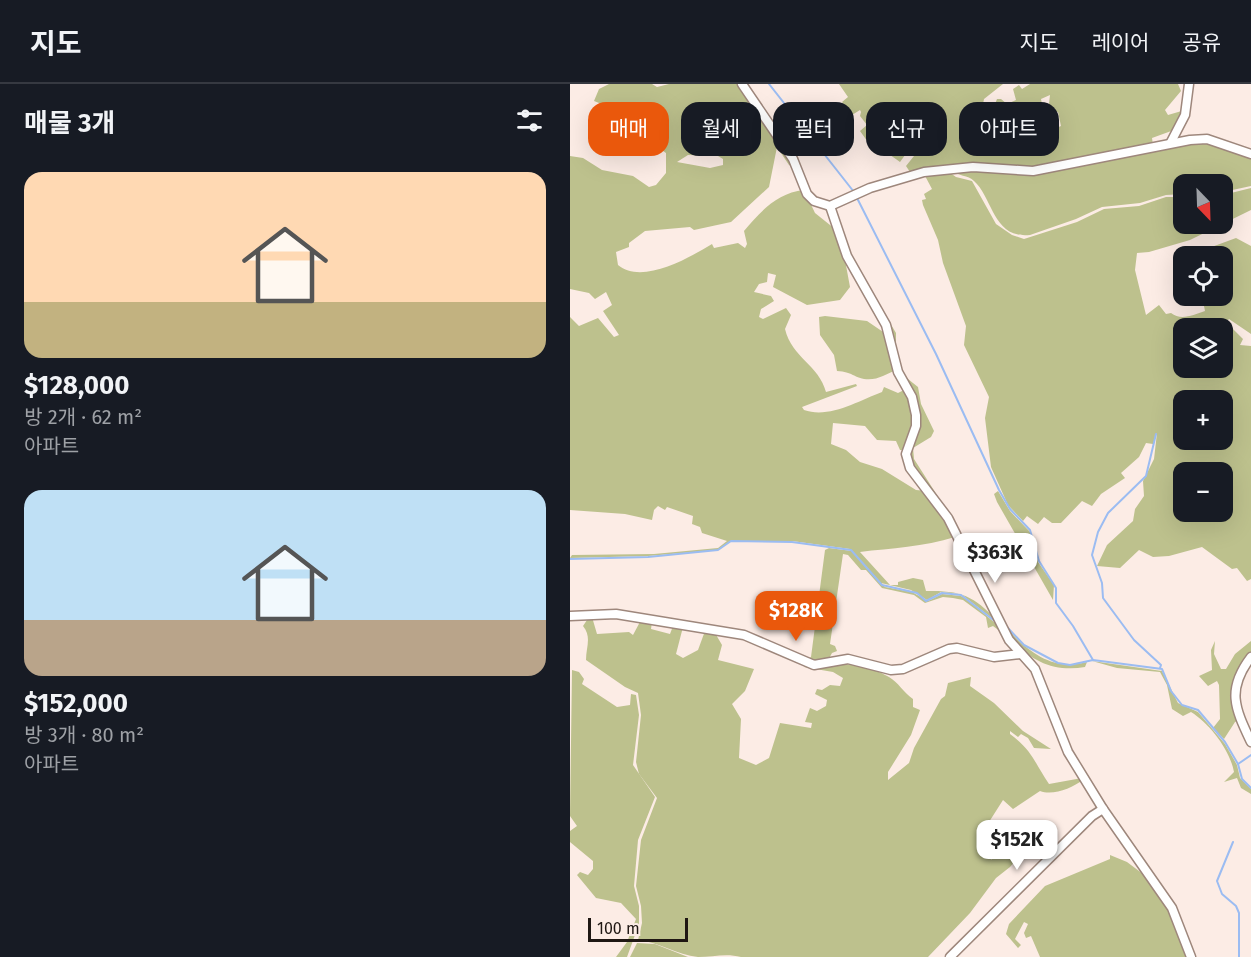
<!DOCTYPE html>
<html lang="ko">
<head>
<meta charset="utf-8">
<style>
  body { margin:0; font-family:"Fira Sans","Noto Sans KR",sans-serif; background:#20242c; color:#f1f3f6; height:100vh; display:flex; flex-direction:column; font-size:22px; white-space:nowrap }
  * { box-sizing:border-box; margin:0 }
  p { font-size:20px; color:#9ea1a6 }
  .icon { flex:none; width:33px; height:33px; fill:none; stroke:currentColor; stroke-width:2; stroke-linecap:round; stroke-linejoin:round }
  .map { position:relative; flex:1; overflow:hidden }
  .drawer { display:flex; flex-direction:column; background:#171b24; width:570px }
  .drawer>* { flex:none }
  .banner { position:absolute; left:18px; top:18px; width:570px; height:54px; display:flex; gap:12px }
  .needle { width:39px; rotate:157deg }
  .buttons { position:absolute; left:603px; top:90px; display:grid; gap:12px }
  .buttons a { display:grid; place-items:center; width:60px; height:60px; border-radius:12px; background:#171b24; box-shadow:0 6px 24px #0002; font-size:30px }
  .scale { position:absolute; left:18px; bottom:15px; width:100px; box-sizing:border-box; padding-left:6px; border:3px solid #1f1713; border-top:0; font-size:16px; line-height:21px; white-space:nowrap; color:#1f1713; -webkit-text-stroke:4px #fcece5; paint-order:stroke }
  .price { position:absolute; translate:-50% -51px; padding:0 14px; border-radius:12px; background:#fff; color:#222; font-size:20px; line-height:39px; filter:drop-shadow(0 2px 3px #0008) }
  .price::after { content:''; position:absolute; left:50%; top:36px; width:18px; height:14px; margin-left:-9px; background:inherit; clip-path:polygon(0 0,100% 0,50% 100%) }
  .price.on { background:#ea580c; color:#fff }
  ul { padding:0; list-style:none }
  li { display:grid; align-content:center; gap:12px; height:318px; padding:0 24px }
  li span { display:grid; place-items:center; height:186px; border-radius:18px; color:#555 }
  li>.icon { margin-inline-start:auto }
  span .icon { width:108px; height:108px; fill:#fffc; stroke-width:1 }
  li b { font-size:26px }
  h2 { display:flex; justify-content:space-between; align-items:center; height:72px; padding:0 24px; font-size:26px }
  .pill { padding:0 21px; border-radius:18px; background:#171b24; box-shadow:0 6px 24px #0002; font-size:21px; line-height:54px }
  .pill.on { background:#ea580c; color:#fff }
  header { display:flex; align-items:center; gap:36px; box-sizing:border-box; height:84px; padding:0 30px; background:#171b24; border-bottom:2px solid #363941 }
  header strong { font-size:28px }
  nav { display:flex; gap:33px; margin-inline-start:auto; font-size:21px }
  main { display:flex; flex:1; min-height:0 }
  .map>svg:first-child { display:block }
  .green { fill:#bdc18d; fill-rule:evenodd }
  .lines { fill:none; stroke-linecap:round; stroke-linejoin:round }
  .stream { stroke:#9bbcf2; stroke-width:2 }
  .minor-casing { stroke:#9e877c; stroke-width:11 }
  .minor { stroke:#fff; stroke-width:8 }
</style>
</head>
<body>
<header>
<strong>지도</strong>
<nav><a>지도</a><a>레이어</a><a>공유</a></nav>
</header>
<main>
<section class="drawer">
<h2>매물 3개<svg class="icon" aria-label="filters" viewBox="0 0 24 24"><path d="M4 7h16M4 17h16"/><circle cx="9" cy="7" r="2"/><circle cx="15" cy="17" r="2"/></svg></h2>
<ul>
<li><span style="background:linear-gradient(#ffd9b3 70%,#c2b280 0)"><svg class="icon" aria-label="home" viewBox="0 0 24 24"><path d="M3 11l9-7 9 7M6 9v11h12V9"/></svg></span><div><b>$128,000</b><p>방 2개 · 62 m²</p><p>아파트</p></div></li>
<li><span style="background:linear-gradient(#bfe0f5 70%,#b9a48a 0)"><svg class="icon" aria-label="home" viewBox="0 0 24 24"><path d="M3 11l9-7 9 7M6 9v11h12V9"/></svg></span><div><b>$152,000</b><p>방 3개 · 80 m²</p><p>아파트</p></div></li>
</ul>
</section>
<div class="map">
<svg width="681" height="873" viewBox="0 0 681 873">
  <rect width="100%" height="100%" fill="#fcece5"/>
  <!-- green -->
  <g class="green">
    <path d="M39,0H82L87,3L99,0H171L226,84L219,81L207,63L199,103L161,138L124,146L120,143L75,147L59,159V163L46,168L48,181C72,201 119,174 142,160L144,164L168,159L175,164L177,160L174,147C191,127 207,109 234,106L245,129L270,149L280,203L270,216L237,221L203,203L206,191L198,189L197,198L189,200L184,208L201,212L204,217L191,225L189,233L193,235L216,224L221,231L215,245C222,274 249,281 256,308L286,300L287,302L232,323L234,326C259,335 288,317 312,308L314,303L328,309L336,305L345,331L336,366H330L326,357L307,356L295,342L263,339L261,360L276,366L290,378L312,385L346,406L357,407L371,425L385,453C354,463 321,464 290,468L320,501H328V498L343,494L353,496L356,507C393,506 406,513 431,541L391,510L371,508L357,516L341,506L311,499L280,465L222,457H161L148,466L78,472L0,474L2,471L84,470L148,464L157,457L132,449L130,443L122,440L123,432L97,423L95,426L88,422L84,426L82,436L55,430L0,426V233L9,242L28,234L44,253L49,251L33,227L42,221L36,208L25,215L19,209L0,205V72L13,74L32,86L63,92L79,103L86,101L96,89V69L89,64L78,62L82,47L74,38L73,31H61L48,39L47,26L24,17L29,5ZM118,71L148,72L153,75V81L140,84L107,78Z"/>
    <path d="M269,0H433L414,15L412,25L422,28L427,15H431L437,20L446,16L443,5L449,1L452,5L460,0H608L611,7L595,26L598,31L615,26L604,46L582,54L583,61L463,84L387,81L340,88L336,82L344,72L338,67L330,78L316,68L308,57L300,61L290,47L297,41L290,32L291,28L290,26L282,31L272,18L278,13ZM480,11L478,28H488L491,42L461,55L462,58L449,64L447,61L451,55V47L458,40L456,32L473,25L471,15Z"/>
    <path d="M637,57L681,73V102L653,108L652,100H614L613,110L596,111L570,119L532,123L506,135L460,151C423,155 423,114 404,97C398,91 388,92 382,87L402,85L448,89Z"/>
    <path d="M376,86L386,93L402,97L426,140L442,151L454,155L507,138L534,125L569,122L596,113H613L614,140H652L653,111L681,104V126L620,156L579,168L567,169L565,186L576,231L589,221L596,230L601,229C611,237 623,231 635,227L632,212H652V172H628V168L666,154L681,162V250L659,235L653,242L657,246L662,244L673,255L670,261L681,262V495L677,497L667,484L662,485L632,463L599,472L583,473L569,466L550,484L527,482L537,461L563,437L565,425L574,412L573,397L584,375L587,349L583,360L576,359L569,373L551,389L555,394L531,410L522,422L512,417L491,439H482L474,433L468,440L457,432L453,437L438,421L421,383L415,334L419,313L394,261L396,242L373,179L368,156L353,121L352,116L356,115L354,110L362,105L354,90ZM614,244H652V284H614ZM614,316H652V356H614ZM614,388H652V428H614Z"/>
    <path d="M310,222L326,249V264L333,291L348,303L351,320L364,347L361,353L343,364L344,375L379,430L343,386L338,371L349,341Z"/>
    <path d="M255,232L297,237L319,252L326,286C316,290 307,297 294,295C283,293 283,288 267,287L264,271L250,251L249,233Z"/>
    <path d="M428,407L440,427L461,449L468,478L484,501L483,516L427,418L424,410Z"/>
    <path d="M259,464L282,467L315,503L342,508L358,517L372,510L391,512L399,517L431,544L444,568L431,548L423,542L418,544L416,533L393,516L383,514L373,513L355,519L344,511L312,504L296,486H291L278,471L273,470L260,560L265,562L267,567L262,569L257,578L237,576L241,573L255,466Z"/>
    <path d="M19,533H22L27,550L59,548L63,551L71,536L82,538L81,545L100,550L103,542L113,543L106,570L113,574L128,566L135,547L145,549L152,561L148,576L184,585L175,607L162,620L171,635L169,674L186,681L199,674L210,639L241,644L242,639L235,638L240,624L247,627L256,622L257,616L245,610L247,605L252,606L260,601L270,602L273,594L263,588L234,583L236,580C263,579 294,578 319,593C328,598 334,609 343,615V623L350,626L341,651L318,688V696L339,679L344,664L371,615L375,612L378,599L401,593L400,602L424,619L453,647L481,665L464,664L458,654L451,650L448,653L440,647V650C463,667 464,678 479,700L512,694L513,696C502,704 483,712 470,707L443,725L433,716L419,738L424,754L419,760L421,776L436,758L433,748L438,743C445,751 447,759 454,767L440,783L426,794L400,829L358,873H171C156,869 143,873 128,873C107,871 89,858 68,856L72,839L71,822L66,802L71,756L87,714L69,690L66,678L71,631L68,609L55,603L16,576C16,563 22,553 13,542Z"/>
    <path d="M437,544C459,569 483,587 517,578L515,583C481,589 452,574 437,544Z"/>
    <path d="M645,557L644,570L651,585H656L665,570L681,557V569L667,590L669,636L665,638L654,655L643,644L650,635L649,601L647,597L638,602L629,592L642,586L641,566Z"/>
    <path d="M522,577L592,587L608,619L628,628L655,660L667,681L670,694L681,705V710L671,704L667,694L654,698L664,688C660,666 640,640 621,628L613,632L602,625L597,601L590,588L547,584Z"/>
    <path d="M2,586L9,588L14,595L12,600L47,623L60,621L61,610L66,611L69,631L63,681L85,713L68,756L64,802L69,822V840L57,873H46L57,858L66,835L51,819L26,814L7,791L10,788L18,791L23,785V777L0,758V747L7,742L0,732Z"/>
    <path d="M535,733L601,824L620,873H470L461,852L456,854L454,849L458,840L454,838L445,855L451,861L448,864L436,850L439,840L475,802L540,775V771L557,778L573,790Z"/>
    <path d="M67,859L85,860L118,873H60Z"/>
  </g>
  <g class="lines">
    <!-- stream -->
    <g class="stream">
      <path d="M199,0L284,108"/>
      <path d="M287,114L366,270L429,406L440,425L460,446L469,477L486,504V519L503,542L523,576"/>
      <path d="M586,350L576,392L538,429L528,448L522,471L532,499L533,514L564,556L591,581L590,584"/>
      <path d="M0,475L78,473L148,466L161,457L222,458L281,466L312,501L347,509L356,517L372,509L391,511L426,538"/>
      <path d="M437,543L454,561L488,579L500,581L523,576L592,585L601,607L612,621L628,626L655,658L668,680L672,695L681,704"/>
      <path d="M668,680L681,671"/>
      <path d="M663,758L647,797L652,810L666,822L669,829V873"/>
    </g>
    <defs>
      <g id="minor">
        <path d="M172,0L223,75L237,110L244,117L260,122L300,104L354,88L403,83L463,87L620,56L637,55L681,70"/>
        <path d="M601,58L615,31L619,0"/>
        <path d="M260,122L277,172L316,241L328,288L342,313L346,331V342L336,370L340,384L378,434L439,556L465,585L498,668L533,725L602,824L621,873"/>
        <path d="M0,532L46,530L174,551L244,581L278,575L321,586L333,585L379,565L387,564L424,573L451,570"/>
        <path d="M681,573C656,606 665,624 681,658"/>
        <path d="M380,873L522,732L533,725"/>
      </g>
    </defs>
    <!-- minor casing -->
    <use href="#minor" class="minor-casing"/>
    <!-- minor -->
    <use href="#minor" class="minor"/>
  </g>
</svg>
<div class="buttons">
<a><svg class="needle" viewBox="-14 -14 28 28"><path d="M0-13l5 13h-10z" fill="#e53935"/><path d="M0 13l5-13h-10z" fill="#9ea1a6"/></svg></a>
<a><svg class="icon" aria-label="locate" viewBox="0 0 24 24"><circle cx="12" cy="12" r="6"/><path d="M12 2v4M12 18v4M2 12h4M18 12h4"/></svg></a>
<a><svg class="icon" aria-label="layers" viewBox="0 0 24 24"><path d="M12 4l9 5-9 5-9-5zM3 14l9 5 9-5"/></svg></a>
<a>+</a>
<a>−</a>
</div>
<div class="scale">100 m</div>
<b class="price" style="left:425px;top:500px">$363K</b>
<b class="price on" style="left:226px;top:558px">$128K</b>
<b class="price" style="left:447px;top:787px">$152K</b>
<div class="banner">
<a class="pill on">매매</a>
<a class="pill">월세</a>
<a class="pill">필터</a>
<a class="pill">신규</a>
<a class="pill">아파트</a>
</div>
</div>
</main>
</body>
</html>
